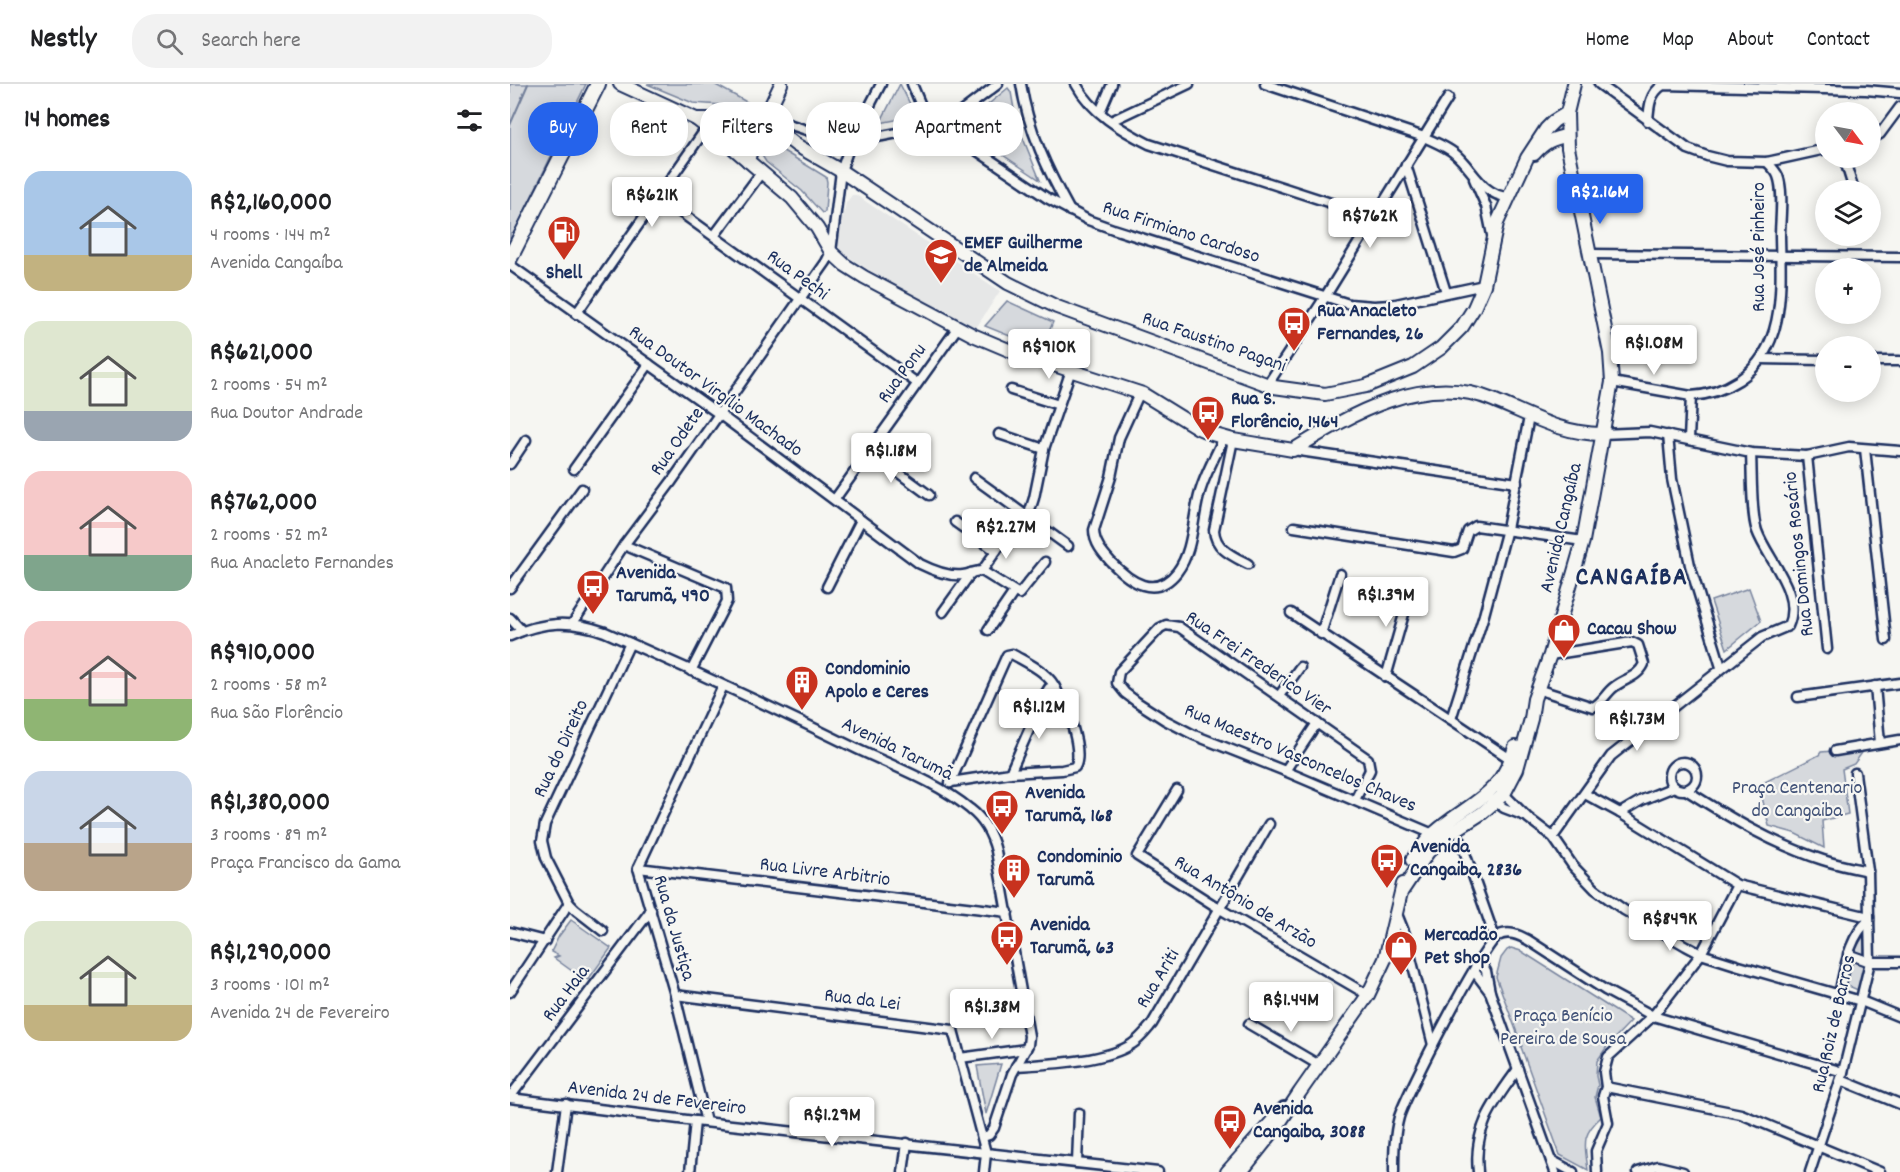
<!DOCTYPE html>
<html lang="en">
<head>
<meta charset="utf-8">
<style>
  body { margin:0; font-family:Dekko,sans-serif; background:#f2f2f2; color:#202124; height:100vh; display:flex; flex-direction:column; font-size:22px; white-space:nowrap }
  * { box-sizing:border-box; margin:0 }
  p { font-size:20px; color:#757577 }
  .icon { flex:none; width:33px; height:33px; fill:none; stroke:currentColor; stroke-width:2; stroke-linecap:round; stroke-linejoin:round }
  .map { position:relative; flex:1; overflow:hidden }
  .sheet { display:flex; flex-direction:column; background:#fff; width:510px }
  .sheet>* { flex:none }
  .banner { position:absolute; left:18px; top:18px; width:570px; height:54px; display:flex; gap:12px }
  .needle { width:39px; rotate:122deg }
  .controls { position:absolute; left:1305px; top:18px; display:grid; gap:12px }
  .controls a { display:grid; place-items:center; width:66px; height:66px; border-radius:50%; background:#fff; box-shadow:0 3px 15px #0003; font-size:30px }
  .price { position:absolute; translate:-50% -51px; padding:0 14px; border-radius:6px; background:#fff; color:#222; font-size:20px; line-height:39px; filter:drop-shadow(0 2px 3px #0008) }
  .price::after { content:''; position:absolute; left:50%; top:36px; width:18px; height:14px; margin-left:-9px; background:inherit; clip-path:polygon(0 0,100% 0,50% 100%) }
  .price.selected { background:#2563eb; color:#fff }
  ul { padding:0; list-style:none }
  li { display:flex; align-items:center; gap:18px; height:150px; padding:0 24px }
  li span { display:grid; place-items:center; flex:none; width:168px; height:120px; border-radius:18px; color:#555 }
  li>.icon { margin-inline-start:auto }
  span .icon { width:72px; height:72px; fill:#fffc; stroke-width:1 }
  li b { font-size:26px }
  h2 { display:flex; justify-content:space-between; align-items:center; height:72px; padding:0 24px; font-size:26px }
  .chip { padding:0 21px; border-radius:24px; background:#fff; box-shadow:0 3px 15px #0003; font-size:21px; line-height:54px }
  .chip.selected { background:#2563eb; color:#fff }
  header { display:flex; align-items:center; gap:36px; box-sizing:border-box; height:84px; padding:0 30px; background:#fff; border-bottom:2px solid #e0e0e0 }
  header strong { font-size:28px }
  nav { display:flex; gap:33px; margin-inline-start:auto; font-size:21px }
  .search { width:420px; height:54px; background:#f2f2f2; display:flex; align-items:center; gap:15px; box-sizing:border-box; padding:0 21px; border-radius:24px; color:#757577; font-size:22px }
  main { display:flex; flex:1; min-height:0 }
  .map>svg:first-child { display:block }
  .built { fill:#e6e7e7 }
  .green { fill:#d6d9dd; stroke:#78849e; stroke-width:1.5 }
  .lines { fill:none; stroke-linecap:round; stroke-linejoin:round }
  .stream { stroke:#717e99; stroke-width:2 }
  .street-casing { stroke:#1b2f5e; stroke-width:13 }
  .secondary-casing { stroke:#1b2f5e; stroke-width:16 }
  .primary-casing { stroke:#1b2f5e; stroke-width:18 }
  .street { stroke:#f6f6f2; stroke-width:8 }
  .secondary { stroke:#f6f6f2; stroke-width:12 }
  .primary { stroke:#f6f6f2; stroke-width:14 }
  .labels { text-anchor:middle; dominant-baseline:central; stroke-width:4.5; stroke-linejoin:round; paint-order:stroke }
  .street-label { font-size:20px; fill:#1b2f5e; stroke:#f6f6f2 }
  .poi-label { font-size:20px; font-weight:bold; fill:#1b2f5e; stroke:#f6f6f2; text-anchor:start }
  .park-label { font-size:20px; fill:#405177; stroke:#f6f6f2 }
  .district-label { font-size:26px; font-weight:bold; letter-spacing:1.5px; fill:#1b2f5e; stroke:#f6f6f2 }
</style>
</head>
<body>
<header>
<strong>Nestly</strong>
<div class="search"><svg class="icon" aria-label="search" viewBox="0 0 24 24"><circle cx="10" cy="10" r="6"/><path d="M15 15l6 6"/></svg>Search here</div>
<nav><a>Home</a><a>Map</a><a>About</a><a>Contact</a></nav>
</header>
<main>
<section class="sheet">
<h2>14 homes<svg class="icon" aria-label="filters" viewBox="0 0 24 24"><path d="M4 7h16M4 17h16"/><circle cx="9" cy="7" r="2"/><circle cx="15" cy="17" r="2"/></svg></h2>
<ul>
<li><span style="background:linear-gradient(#a9c7e8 70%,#c2b280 0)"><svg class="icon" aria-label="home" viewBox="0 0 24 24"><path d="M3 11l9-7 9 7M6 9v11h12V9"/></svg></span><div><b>R$2,160,000</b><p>4 rooms · 144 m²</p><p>Avenida Cangaíba</p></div></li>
<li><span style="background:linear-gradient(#dfe7d0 75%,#9aa5b1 0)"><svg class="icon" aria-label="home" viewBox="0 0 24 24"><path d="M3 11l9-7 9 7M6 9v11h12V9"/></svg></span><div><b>R$621,000</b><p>2 rooms · 54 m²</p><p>Rua Doutor Andrade</p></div></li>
<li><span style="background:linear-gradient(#f6c9c9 70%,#7fa58c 0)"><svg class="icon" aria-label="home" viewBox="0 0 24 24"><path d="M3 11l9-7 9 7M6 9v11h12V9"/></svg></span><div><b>R$762,000</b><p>2 rooms · 52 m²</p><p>Rua Anacleto Fernandes</p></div></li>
<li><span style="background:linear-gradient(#f6c9c9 65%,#8fb573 0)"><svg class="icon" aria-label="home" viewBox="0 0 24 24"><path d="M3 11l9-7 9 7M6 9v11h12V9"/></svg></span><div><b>R$910,000</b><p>2 rooms · 58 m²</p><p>Rua São Florêncio</p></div></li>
<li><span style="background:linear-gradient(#c9d6e8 60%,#b9a48a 0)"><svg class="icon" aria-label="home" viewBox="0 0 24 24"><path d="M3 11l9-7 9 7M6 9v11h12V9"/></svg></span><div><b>R$1,380,000</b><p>3 rooms · 89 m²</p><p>Praça Francisco da Gama</p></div></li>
<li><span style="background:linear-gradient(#dfe7d0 70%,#c2b280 0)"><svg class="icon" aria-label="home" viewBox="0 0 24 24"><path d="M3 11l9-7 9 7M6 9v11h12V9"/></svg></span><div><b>R$1,290,000</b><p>3 rooms · 101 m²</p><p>Avenida 24 de Fevereiro</p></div></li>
</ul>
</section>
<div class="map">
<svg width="1390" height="1088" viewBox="0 0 1390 1088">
  <rect width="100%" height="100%" fill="#f6f6f2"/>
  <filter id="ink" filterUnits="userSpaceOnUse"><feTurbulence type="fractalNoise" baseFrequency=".0167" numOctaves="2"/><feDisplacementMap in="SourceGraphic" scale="12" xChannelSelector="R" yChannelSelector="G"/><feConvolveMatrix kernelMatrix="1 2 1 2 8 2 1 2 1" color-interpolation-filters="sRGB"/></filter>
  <g filter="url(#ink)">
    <!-- built -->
    <path class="built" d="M342,111H346L490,207L466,244L370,193L331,168L327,159L336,119Z"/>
    <!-- green -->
    <g class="green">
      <path d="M0,0H76L0,157Z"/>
      <path d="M137,0H204L242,21L240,23L183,19Z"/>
      <path d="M390,0L406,32L370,39Z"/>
      <path d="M498,4L501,8L506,37L530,96L451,43Z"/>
      <path d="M257,57L316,93L317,98L315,128L312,129L292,107L256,78L251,70V60Z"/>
      <path d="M497,217L543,238L532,265L475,242Z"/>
      <path d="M1239,504L1251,537L1217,565L1201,517Z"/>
      <path d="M1336,666H1354L1344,680L1332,685L1338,730L1312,737L1314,764L1284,749L1259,742L1249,701L1309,671L1311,668Z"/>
      <path d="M61,836L101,864L78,896L68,888L69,892L44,874L49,872L41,868L49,852Z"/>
      <path d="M1355,850L1353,885L1348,906L1336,901L1347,862Z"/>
      <path d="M1001,864L1011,867L1121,937L1098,961L1087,977L1086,992L1088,1001L1085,1013L1091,1033C1070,1052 1075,1061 1078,1086L1050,1071L1011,963L1012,962L986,893L991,874L997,866Z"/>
      <path d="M491,980L476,1030L467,982Z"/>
    </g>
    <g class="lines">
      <!-- stream -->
      <path class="stream" d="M0,41L18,0"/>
      <defs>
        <g id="street">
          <path d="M402,0L412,24L429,41L537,114L578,136L603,145L839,220L864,222L881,221L974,201"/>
          <path d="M511,0C518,46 538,87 560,127"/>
          <path d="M566,0C581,28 611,46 639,60L864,133"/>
          <path d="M755,0L914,53C924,58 935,62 944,69C962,83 972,112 998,113"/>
          <path d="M1089,0L1178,65L1197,72L1217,77L1257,78L1316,65"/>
          <path d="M590,28L602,0"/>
          <path d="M254,35L269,37L336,59L429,41L451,28L488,0"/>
          <path d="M601,37L679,0"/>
          <path d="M1138,37C1139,22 1140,9 1153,1L1356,6L1390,9"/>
          <path d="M1360,56L1370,50L1390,23"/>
          <path d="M1334,74L1344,106"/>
          <path d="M896,81L936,208"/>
          <path d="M964,95L976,122L982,151"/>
          <path d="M148,112L407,299"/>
          <path d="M204,152L251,89"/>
          <path d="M1081,170L1390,173"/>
          <path d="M0,181L209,330L410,480C422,486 438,493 453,491C460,490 465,487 472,487L509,510L535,478"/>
          <path d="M66,230L197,43"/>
          <path d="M1251,275L1316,276"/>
          <path d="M1360,277H1390"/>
          <path d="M1102,298L1181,312C1199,311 1215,305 1229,296C1276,264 1271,203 1270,152C1270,136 1274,108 1268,92C1266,87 1261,82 1257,78"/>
          <path d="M758,300L815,213L938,14"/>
          <path d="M501,306L549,321"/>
          <path d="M630,308L609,354L601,393L584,446C584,459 593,469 601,478C620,498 645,516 667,488C684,466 682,434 690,408C695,390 706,371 714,353"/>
          <path d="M489,350L534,365"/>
          <path d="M1092,350L1140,348L1241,369L1279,371L1297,372L1339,363L1390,367"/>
          <path d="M1158,351L1162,395L1180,481L1211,583"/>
          <path d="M1179,355L1181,312"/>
          <path d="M723,356L704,446C705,465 723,472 738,480"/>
          <path d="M1355,365L1376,556"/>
          <path d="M783,366L1007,399"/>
          <path d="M359,367L419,411"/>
          <path d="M1297,372L1317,565"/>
          <path d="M0,380L16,356"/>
          <path d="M64,385L139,280"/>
          <path d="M464,394L558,462"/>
          <path d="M325,415L448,243"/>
          <path d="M518,433L524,414L534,365L561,286"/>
          <path d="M445,438L486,467"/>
          <path d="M784,443L944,468L952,465L958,447L966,442L1073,457"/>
          <path d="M114,461L216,504L217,517L181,587"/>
          <path d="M472,487L498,450"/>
          <path d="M317,503L351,436"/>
          <path d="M0,504L72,405"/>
          <path d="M433,528L461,489"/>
          <path d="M781,529L1002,676"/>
          <path d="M0,534L12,547"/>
          <path d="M63,539L114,461L162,397L316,178L321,168L331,87L341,58L371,0"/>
          <path d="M478,546L504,508"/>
          <path d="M811,550L830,490"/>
          <path d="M0,552C34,537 61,536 95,548C180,585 264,624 347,665C385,683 427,698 460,725C473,735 482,751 486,767L519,952L518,961L502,990L484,1044L479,1051L473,1053"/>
          <path d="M876,593L902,502"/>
          <path d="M1365,602L1370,659"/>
          <path d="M1027,605L1083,623C1092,619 1096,609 1104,603C1114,595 1128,593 1134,580L1128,561L1122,558L1040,571"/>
          <path d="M769,612L790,583"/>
          <path d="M1288,613L1390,599"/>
          <path d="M941,635L974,531L997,445L1019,333"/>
          <path d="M1325,667L1390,656"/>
          <circle cx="1173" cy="692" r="14"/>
          <path d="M775,687L807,639"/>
          <path d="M441,698L500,689L552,686L565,683C574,668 556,615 543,604H539L534,612L500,689"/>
          <path d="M440,699L497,571L502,570C519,580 539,588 547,607"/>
          <path d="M667,706L627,772L710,825L858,911"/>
          <path d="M990,706L1018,734L1043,753L1063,782L1085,805L1114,826L1176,862L1191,870L1229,882L1351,917L1390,933"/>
          <path d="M1176,706C1220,734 1263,760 1313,776C1328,781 1343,784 1358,787"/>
          <path d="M1075,710L1110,729L1227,801L1359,833"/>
          <path d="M981,715L994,724L1015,732"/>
          <path d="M845,716L860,686L858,675L669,543L656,541L650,544L609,588L607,599L615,609L627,618L655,636L684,651L775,687L923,750"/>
          <path d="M1110,729L1132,716L1164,703"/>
          <path d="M1043,753L1101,672L1252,553L1278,542C1293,509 1257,475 1247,447C1241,431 1242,388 1241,369"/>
          <path d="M950,755L985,854"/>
          <path d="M128,784L498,828"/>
          <path d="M887,830L895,850L923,961"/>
          <path d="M93,847L66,826L59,819L36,774L32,757L35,740L120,559"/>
          <path d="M0,848L35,857"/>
          <path d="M1338,870L1360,878H1390"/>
          <path d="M970,877L976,887L980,908L1045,1088"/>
          <path d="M964,887L980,908"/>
          <path d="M0,908L59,819"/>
          <path d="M1329,910C1335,885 1338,854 1359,836"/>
          <path d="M165,911L443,946L476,1069L474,1088"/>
          <path d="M739,940L809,981"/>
          <path d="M450,974L516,965"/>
          <path d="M506,982C537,980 596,978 622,960C630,955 636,947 642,940L759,740"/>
          <path d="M1331,996L1390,1020"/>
          <path d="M1096,1003L1231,1030L1370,1088"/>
          <path d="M0,1013L141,826"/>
          <path d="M0,1014L185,1037L648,1088"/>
          <path d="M196,1038L165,911L128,784L213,602"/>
          <path d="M1041,1076L1063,1088"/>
          <path d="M567,1079L569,1029"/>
          <path d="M47,1088L56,1020"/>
          <path d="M180,1088L185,1037"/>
          <path d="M393,1088L397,1059"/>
          <path d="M884,1088C884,1070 884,1051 889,1033C896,1010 973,860 988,852C998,846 1009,851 1018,856L1095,906L1143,932L1333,988"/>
          <path d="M968,1088C963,1044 984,1018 1008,985"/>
          <path d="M1087,1088L1086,1067L1098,1039L1093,1012L1096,1003L1094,988L1098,973L1143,932L1191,870L1227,801"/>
          <path d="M1128,1088L1148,1082L1173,1088"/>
          <path d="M1300,1088L1333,988L1360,878L1358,787L1345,689"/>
        </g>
        <g id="secondary">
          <path d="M110,0L186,35L217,59L282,114L307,144L321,168L335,181L354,193L463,251L501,267L633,310L688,344L702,350L723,356L783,366C841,330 914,287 983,316C1020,331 1051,350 1092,350"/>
          <path d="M186,35H253L286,61L331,87L498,199L547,223L764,303L815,310L856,302L903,283L931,264L952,243L964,224L974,201L987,139L1017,74L1036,45L1044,37L1057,29"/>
          <path d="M1024,70C1034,59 1042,54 1057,52"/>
          <path d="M238,77L243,59L271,0"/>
          <path d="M902,776C909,767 915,757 923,750C958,718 990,715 1005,663"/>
          <path d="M892,807L918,768L933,754L972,729L994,710L1007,685L1021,635L1024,615L1040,571L1073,457L1102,298L1100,269L1058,64L1057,29L1064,0"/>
          <path d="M717,1088L774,1024"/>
          <path d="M731,1088L766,1044L790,1008L858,911L875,875L893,800"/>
        </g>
        <path id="primary" d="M0,174L88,0"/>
      </defs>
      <!-- street casing -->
      <use href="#street" class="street-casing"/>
      <!-- secondary casing -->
      <use href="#secondary" class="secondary-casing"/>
      <!-- primary casing -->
      <use href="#primary" class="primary-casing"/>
      <!-- street -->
      <use href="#street" class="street"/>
      <!-- secondary -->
      <use href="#secondary" class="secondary"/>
      <!-- primary -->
      <use href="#primary" class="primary"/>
    </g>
  </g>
  <!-- icons -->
  <defs>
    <symbol id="fuel-pin" viewBox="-11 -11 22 30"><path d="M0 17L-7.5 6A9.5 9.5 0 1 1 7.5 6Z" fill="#c8321e" stroke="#f6f6f2"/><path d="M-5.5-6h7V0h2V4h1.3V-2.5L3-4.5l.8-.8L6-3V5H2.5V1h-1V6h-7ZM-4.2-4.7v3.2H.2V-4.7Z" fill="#fff"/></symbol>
    <symbol id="school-pin" viewBox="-11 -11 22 30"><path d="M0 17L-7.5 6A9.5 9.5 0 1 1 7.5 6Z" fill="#c8321e" stroke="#f6f6f2"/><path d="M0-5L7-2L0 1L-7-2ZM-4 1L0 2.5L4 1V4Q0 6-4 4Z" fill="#fff"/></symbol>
    <symbol id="bus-pin" viewBox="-11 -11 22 30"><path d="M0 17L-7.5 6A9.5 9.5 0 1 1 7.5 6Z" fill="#c8321e" stroke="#f6f6f2"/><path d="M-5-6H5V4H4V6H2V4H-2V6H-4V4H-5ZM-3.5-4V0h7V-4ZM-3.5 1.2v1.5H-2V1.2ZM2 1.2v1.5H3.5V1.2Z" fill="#fff"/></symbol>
    <symbol id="shop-pin" viewBox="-11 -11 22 30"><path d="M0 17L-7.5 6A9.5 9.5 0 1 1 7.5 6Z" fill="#c8321e" stroke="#f6f6f2"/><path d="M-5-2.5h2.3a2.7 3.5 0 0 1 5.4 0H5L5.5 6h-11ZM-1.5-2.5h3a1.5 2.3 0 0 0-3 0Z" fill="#fff"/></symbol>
    <symbol id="building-pin" viewBox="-11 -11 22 30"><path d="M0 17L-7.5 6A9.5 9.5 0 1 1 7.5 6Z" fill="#c8321e" stroke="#f6f6f2"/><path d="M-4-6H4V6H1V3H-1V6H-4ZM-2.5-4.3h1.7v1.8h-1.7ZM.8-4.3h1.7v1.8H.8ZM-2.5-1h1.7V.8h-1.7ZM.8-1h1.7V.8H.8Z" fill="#fff"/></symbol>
  </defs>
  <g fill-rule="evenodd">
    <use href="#fuel-pin" x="35" y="129" width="38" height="52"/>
    <use href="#school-pin" x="412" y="152" width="38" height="52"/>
    <use href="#bus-pin" x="765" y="220" width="38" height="52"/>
    <use href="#bus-pin" x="679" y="309" width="38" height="52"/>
    <use href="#bus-pin" x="64" y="483" width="38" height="52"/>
    <use href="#shop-pin" x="1035" y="527" width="38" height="52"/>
    <use href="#building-pin" x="273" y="579" width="38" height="52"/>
    <use href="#bus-pin" x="473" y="703" width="38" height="52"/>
    <use href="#bus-pin" x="858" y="757" width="38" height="52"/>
    <use href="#building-pin" x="485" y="767" width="38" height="52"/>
    <use href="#bus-pin" x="478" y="834" width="38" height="52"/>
    <use href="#shop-pin" x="872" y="844" width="38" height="52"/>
    <use href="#bus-pin" x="701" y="1018" width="38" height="52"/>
  </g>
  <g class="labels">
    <!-- street labels -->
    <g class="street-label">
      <text transform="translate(671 149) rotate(18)">Rua Firmiano Cardoso</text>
      <text transform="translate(1250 163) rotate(-90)">Rua José Pinheiro</text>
      <text transform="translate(287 192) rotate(36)">Rua Pechi</text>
      <text transform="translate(704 259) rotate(19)">Rua Faustino Pagani</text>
      <text transform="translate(393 290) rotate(-54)">Rua Ponu</text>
      <text transform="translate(205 308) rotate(36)">Rua Doutor Virgílio Machado</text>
      <text transform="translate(168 358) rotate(-55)">Rua Odete</text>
      <text transform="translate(1052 444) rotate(-77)">Avenida Cangaíba</text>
      <text transform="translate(1290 470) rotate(-96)">Rua Domingos Rosário</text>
      <text transform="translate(748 580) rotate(34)">Rua Frei Frederico Vier</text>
      <text transform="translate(52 665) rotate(-65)">Rua do Direito</text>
      <text transform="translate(387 666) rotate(26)">Avenida Tarumã</text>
      <text transform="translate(790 675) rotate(23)">Rua Maestro Vasconcelos Chaves</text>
      <text transform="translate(315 789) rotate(7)">Rua Livre Arbitrio</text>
      <text transform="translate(735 819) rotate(31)">Rua Antônio de Arzão</text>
      <text transform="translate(163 844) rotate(74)">Rua da Justiça</text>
      <text transform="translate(649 895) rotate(-59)">Rua Ariti</text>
      <text transform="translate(57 910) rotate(-53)">Rua Haia</text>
      <text transform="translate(352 917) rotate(7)">Rua da Lei</text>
      <text transform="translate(1325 940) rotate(-77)">Rua Roiz de Barros</text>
      <text transform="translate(147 1015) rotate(7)">Avenida 24 de Fevereiro</text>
    </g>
    <!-- poi labels -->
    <g class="poi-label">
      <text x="454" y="160">EMEF Guilherme<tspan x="454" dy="23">de Almeida</tspan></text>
      <text x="54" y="190" text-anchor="middle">Shell</text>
      <text x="807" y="228">Rua Anacleto<tspan x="807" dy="23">Fernandes, 26</tspan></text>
      <text x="721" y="316">Rua S.<tspan x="721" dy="23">Florêncio, 1464</tspan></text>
      <text x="106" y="490">Avenida<tspan x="106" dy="23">Tarumã, 490</tspan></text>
      <text x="1077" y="546">Cacau Show</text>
      <text x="315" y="586">Condominio<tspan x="315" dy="23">Apolo e Ceres</tspan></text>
      <text x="515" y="710">Avenida<tspan x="515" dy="23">Tarumã, 168</tspan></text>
      <text x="900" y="764">Avenida<tspan x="900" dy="23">Cangaiba, 2836</tspan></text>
      <text x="527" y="774">Condominio<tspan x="527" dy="23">Tarumã</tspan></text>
      <text x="520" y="842">Avenida<tspan x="520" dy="23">Tarumã, 63</tspan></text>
      <text x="914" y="852">Mercadão<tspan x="914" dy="23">Pet Shop</tspan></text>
      <text x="743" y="1026">Avenida<tspan x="743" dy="23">Cangaiba, 3088</tspan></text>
    </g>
    <!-- park labels -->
    <g class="park-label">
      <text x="1287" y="705">Praça Centenario<tspan x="1287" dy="23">do Cangaiba</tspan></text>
      <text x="1053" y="933">Praça Benício<tspan x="1053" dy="23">Pereira de Sousa</tspan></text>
    </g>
    <!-- district labels -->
    <g class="district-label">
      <text x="1122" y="494">CANGAÍBA</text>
    </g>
  </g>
</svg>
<div class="controls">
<a><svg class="needle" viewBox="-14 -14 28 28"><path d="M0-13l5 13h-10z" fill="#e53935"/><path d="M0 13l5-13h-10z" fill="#757577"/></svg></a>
<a><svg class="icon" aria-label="layers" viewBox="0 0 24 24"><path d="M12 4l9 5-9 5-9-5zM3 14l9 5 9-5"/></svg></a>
<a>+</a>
<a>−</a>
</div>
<b class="price selected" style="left:1090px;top:141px">R$2.16M</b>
<b class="price" style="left:142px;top:144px">R$621K</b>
<b class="price" style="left:860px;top:165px">R$762K</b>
<b class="price" style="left:1144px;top:292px">R$1.08M</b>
<b class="price" style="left:539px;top:296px">R$910K</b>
<b class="price" style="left:381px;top:400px">R$1.18M</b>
<b class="price" style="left:496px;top:476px">R$2.27M</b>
<b class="price" style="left:876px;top:544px">R$1.39M</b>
<b class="price" style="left:529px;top:656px">R$1.12M</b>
<b class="price" style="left:1127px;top:668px">R$1.73M</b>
<b class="price" style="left:1160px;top:868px">R$849K</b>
<b class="price" style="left:781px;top:949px">R$1.44M</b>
<b class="price" style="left:482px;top:956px">R$1.38M</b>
<b class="price" style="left:322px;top:1064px">R$1.29M</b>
<div class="banner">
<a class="chip selected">Buy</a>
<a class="chip">Rent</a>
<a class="chip">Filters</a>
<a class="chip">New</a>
<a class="chip">Apartment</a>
</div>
</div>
</main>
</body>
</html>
